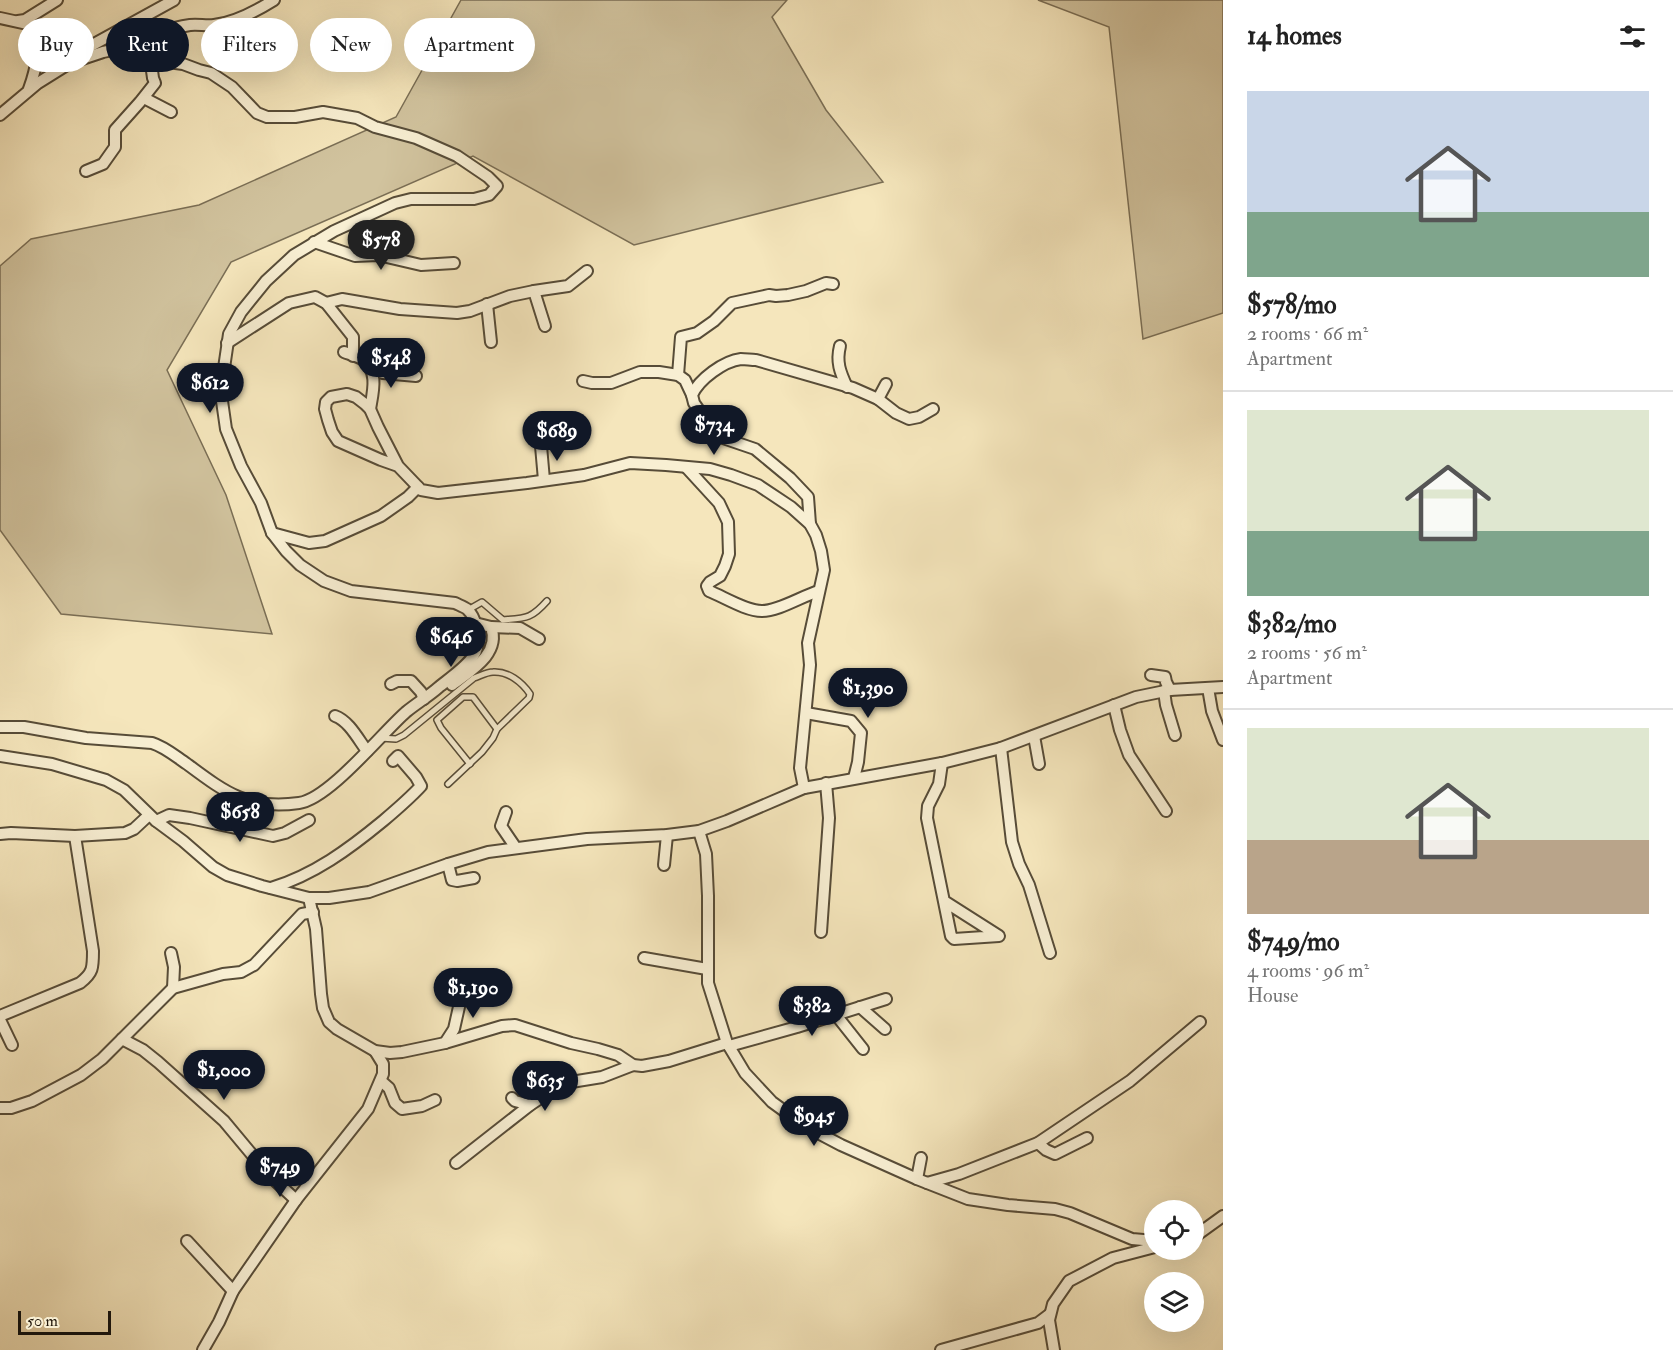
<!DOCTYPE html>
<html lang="en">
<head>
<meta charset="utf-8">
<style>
  body { margin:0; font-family:"IM FELL Double Pica",serif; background:#f2f2f2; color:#222; height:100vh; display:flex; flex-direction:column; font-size:22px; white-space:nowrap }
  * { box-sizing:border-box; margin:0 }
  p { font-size:20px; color:#767676 }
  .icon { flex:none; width:33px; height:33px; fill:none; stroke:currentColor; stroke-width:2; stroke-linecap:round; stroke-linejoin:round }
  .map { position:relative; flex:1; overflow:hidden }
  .details { display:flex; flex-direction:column; background:#fff; width:450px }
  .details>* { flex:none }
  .guide { position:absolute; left:18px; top:18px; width:570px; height:54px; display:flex; gap:12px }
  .buttons { position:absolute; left:1144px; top:1200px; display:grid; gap:12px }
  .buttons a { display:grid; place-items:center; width:60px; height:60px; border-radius:50%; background:#fff; box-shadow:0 6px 24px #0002; font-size:30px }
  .scale { position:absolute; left:18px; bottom:15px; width:93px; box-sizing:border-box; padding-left:6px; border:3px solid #22180c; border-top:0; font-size:16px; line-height:21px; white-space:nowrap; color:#22180c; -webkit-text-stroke:4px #f8efd3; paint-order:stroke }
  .price { position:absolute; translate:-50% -51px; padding:0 14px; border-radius:21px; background:#111827; color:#fff; font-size:20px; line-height:39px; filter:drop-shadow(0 2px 3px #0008) }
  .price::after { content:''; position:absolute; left:50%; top:36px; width:18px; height:14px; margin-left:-9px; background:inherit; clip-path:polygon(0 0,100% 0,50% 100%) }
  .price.on { background:#222; color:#fff }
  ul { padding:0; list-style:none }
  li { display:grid; align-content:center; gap:12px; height:318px; padding:0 24px }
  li+li { border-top:2px solid #e0e0e0 }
  li span { display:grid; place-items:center; height:186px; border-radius:0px; color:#555 }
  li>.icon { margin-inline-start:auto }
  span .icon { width:108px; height:108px; fill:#fffc; stroke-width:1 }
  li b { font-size:26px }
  h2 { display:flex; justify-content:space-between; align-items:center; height:72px; padding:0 24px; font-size:26px }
  .chip { padding:0 21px; border-radius:27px; background:#fff; box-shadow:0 6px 24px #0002; font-size:21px; line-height:54px }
  .chip.on { background:#111827; color:#fff }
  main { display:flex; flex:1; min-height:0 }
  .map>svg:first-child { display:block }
  .green { fill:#d1c39e; stroke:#7a6e55; stroke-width:1.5 }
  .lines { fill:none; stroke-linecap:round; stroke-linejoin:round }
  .lane-casing { stroke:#574c38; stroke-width:8 }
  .street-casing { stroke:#574c38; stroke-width:14 }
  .lane { stroke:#f8efd3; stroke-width:5 }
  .street { stroke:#f8efd3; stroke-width:10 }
</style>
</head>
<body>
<main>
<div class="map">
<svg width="1223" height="1350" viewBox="0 0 1223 1350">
  <rect width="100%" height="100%" fill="#f5e6bc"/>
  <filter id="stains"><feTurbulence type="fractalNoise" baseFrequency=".00333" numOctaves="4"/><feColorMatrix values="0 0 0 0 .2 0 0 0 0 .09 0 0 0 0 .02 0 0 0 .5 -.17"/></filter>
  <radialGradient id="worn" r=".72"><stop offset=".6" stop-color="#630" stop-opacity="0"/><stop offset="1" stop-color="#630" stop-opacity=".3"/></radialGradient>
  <!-- green -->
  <g class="green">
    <path d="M461,0H787L772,17L826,110L883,182L634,245L473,156L231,262L167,370L226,495L272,634L61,614L0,530V266L31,239L199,205L396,117Z"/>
    <path d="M1038,0H1223V313L1143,339L1109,27Z"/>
  </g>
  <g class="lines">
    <defs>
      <g id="lane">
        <path d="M468,610L482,602L503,620C526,618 531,619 547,601"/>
        <path d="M380,738L396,739L404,735L474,678C480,676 487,672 493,672C508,671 522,682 530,694L529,698L497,729L493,738L482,752L448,784"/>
        <path d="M470,764L441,728L437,720L463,697H473L497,729"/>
      </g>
      <g id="street">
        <path d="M0,18L32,25C41,46 37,67 29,89"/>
        <path d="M18,21L25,20L57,0"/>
        <path d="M128,47C148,36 168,28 190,25C198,24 206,26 214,25C233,23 258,10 274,0"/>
        <path d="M75,59L87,48L174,0"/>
        <path d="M144,98L171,112"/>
        <path d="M0,115L38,83L70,63L103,52L128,47L140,48L150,56L161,61L183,64L199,70L211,73L232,87L257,113L267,117H295L323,112L357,118L375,127L416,138L457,156L488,177L497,186L489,195L474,199H411L395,203L334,231L294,255L266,281L241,312L229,334L224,368L222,401L226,429L241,466L261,503L272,533L286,551L300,565L324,581L351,591L455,603C459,605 464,607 467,609C476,617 480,637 477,648C474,662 450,678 439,687C429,696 417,703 406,712C382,733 329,799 299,803C248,810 226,793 187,764C175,756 165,747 152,743L86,738L24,727H0"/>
        <path d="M86,171L103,164L115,147V130L140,102L155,83L153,78L150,56"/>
        <path d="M314,242L355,256L378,255L421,265L454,263"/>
        <path d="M534,291L545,326"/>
        <path d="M326,303L342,299L400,309L457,313L470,311L510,296L534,291L568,286L587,271"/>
        <path d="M487,304L491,342"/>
        <path d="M227,343L289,303L315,297L326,303L353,337V356"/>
        <path d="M840,346C836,362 840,372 847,387"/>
        <path d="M344,352C349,354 357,356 362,359C379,370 373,392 370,409"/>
        <path d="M370,369L383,373L416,376"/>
        <path d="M678,375L681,337L697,333L714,321L732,303L769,295L776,296L788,295L806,291L826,283L833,284"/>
        <path d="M583,381L592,383H611L640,372H659L678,375L685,380L692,395"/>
        <path d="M878,399L886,384"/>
        <path d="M541,446L544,480"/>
        <path d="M398,466L378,427L370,409L365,404L356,397L347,394L331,397L326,402L325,409L328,420L332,432L338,441L381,460L398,466L421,490L438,493L527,483L584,475L630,463L666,465L710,469L731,475L758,485L791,507L810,524L816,535L821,551L824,570L808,643L810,665L800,768L804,788"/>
        <path d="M686,467L719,503L728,522L729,554L725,566L720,576L710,582L707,586L709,591C724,597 746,611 762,611C779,611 802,596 819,591"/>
        <path d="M810,524L808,497L790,478L755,449L717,436L694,403L692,395C699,379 724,361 741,359C746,359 751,360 756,360L853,388L878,399L896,413L909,419L919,417L933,409"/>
        <path d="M272,533L309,543L325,541L381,516L408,497L418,487"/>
        <path d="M491,627L520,628L539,639"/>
        <path d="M1151,675L1165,677L1166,682L1170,690"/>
        <path d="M391,684L397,681H411L421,692L424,699"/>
        <path d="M452,685C470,671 501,654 491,627L475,623"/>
        <path d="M1208,688L1212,711L1223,740"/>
        <path d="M1164,691L1166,705L1175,735"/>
        <path d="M1114,705L1120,730L1129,755L1166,811"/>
        <path d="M806,713L851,721L861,733L858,762L854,778"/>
        <path d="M335,716C349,721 358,739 367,751"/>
        <path d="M1034,736L1039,764"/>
        <path d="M1001,748L1012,842L1019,864L1029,885L1050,953"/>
        <path d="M0,756L52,764L106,780L124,790L156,821L183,841L213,867L227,875L262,886L309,898H329L369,892L448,864L488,852L587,839L667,835L699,831L727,821L804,788L942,763L1001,748L1136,697L1170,690L1223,687"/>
        <path d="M942,763L939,784L928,806L927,818L951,936L954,939L999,936L944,901"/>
        <path d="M506,812L501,826L516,848"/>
        <path d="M156,821L169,815L190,818L273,836L285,833L309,820"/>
        <path d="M699,831L706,854L708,896V983L727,1043L745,1073L772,1102L805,1126L841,1145L917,1179L968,1199L1008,1205L1055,1209L1070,1213L1132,1239L1155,1241"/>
        <path d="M0,834L11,833L75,836L125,833L134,829L149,815"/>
        <path d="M448,864L452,880L457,881L474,878"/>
        <path d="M664,865L667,835"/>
        <path d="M271,888C314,875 349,849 383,821C396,810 409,799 421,786L416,777L398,756L393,761"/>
        <path d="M309,898L316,929L321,994L323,1008L329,1022L337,1029L375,1051L390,1053L402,1052L445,1043L502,1026L515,1025L571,1043L598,1049L618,1055L633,1065L642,1066L669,1061L727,1043"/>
        <path d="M821,932L829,818L826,783"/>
        <path d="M171,953L174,967L173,988"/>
        <path d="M644,958L707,969"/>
        <path d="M860,1007L885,1029"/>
        <path d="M836,1015L863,1049"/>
        <path d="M0,1016L80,983C93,973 93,968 93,951L75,836"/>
        <path d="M0,1020L12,1045"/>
        <path d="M122,1039L143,1050L158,1062L224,1121L269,1175L296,1200"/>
        <path d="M445,1043L454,1029L465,980"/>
        <path d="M729,1046L797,1027L886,999"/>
        <path d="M381,1081L389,1088L395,1103L402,1109L422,1106L435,1100"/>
        <path d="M512,1098L515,1101L530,1105"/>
        <path d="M0,1108H11L32,1101L81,1075L102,1059L173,988L223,974L241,972L254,965L302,914L313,912"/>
        <path d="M1038,1143L1046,1150L1055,1154L1087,1138"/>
        <path d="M456,1163L530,1105L554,1089L565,1083L602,1077L633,1065"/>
        <path d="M917,1179L921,1158"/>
        <path d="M927,1183L959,1174L1038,1143L1130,1081L1200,1022"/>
        <path d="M1194,1237L1223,1216"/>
        <path d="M187,1241L233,1291"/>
        <path d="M203,1350L219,1322L233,1291L296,1200L368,1109L383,1074V1064L375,1051"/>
        <path d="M941,1350L1038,1323L1050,1314"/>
        <path d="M1054,1350L1049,1320L1053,1304L1069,1281L1113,1258L1155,1247"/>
      </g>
    </defs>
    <!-- lane casing -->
    <use href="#lane" class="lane-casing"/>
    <!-- street casing -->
    <use href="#street" class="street-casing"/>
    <!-- lane -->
    <use href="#lane" class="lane"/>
    <!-- street -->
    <use href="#street" class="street"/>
  </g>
  <rect width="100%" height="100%" filter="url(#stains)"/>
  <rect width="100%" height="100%" fill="url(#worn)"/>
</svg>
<div class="buttons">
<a><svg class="icon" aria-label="locate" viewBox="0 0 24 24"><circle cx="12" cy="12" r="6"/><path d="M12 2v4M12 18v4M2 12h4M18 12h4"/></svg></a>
<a><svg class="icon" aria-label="layers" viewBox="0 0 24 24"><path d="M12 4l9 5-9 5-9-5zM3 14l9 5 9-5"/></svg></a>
</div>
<div class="scale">50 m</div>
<b class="price on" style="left:381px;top:271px">$578</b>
<b class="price" style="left:391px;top:389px">$548</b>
<b class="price" style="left:210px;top:414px">$612</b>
<b class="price" style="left:714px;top:456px">$734</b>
<b class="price" style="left:557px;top:462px">$689</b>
<b class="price" style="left:451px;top:668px">$646</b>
<b class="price" style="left:868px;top:719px">$1,390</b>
<b class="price" style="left:240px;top:843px">$658</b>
<b class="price" style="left:473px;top:1019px">$1,190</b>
<b class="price" style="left:812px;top:1037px">$382</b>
<b class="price" style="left:224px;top:1101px">$1,000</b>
<b class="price" style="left:545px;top:1112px">$635</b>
<b class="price" style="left:814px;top:1147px">$945</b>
<b class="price" style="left:280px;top:1198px">$749</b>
<div class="guide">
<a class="chip">Buy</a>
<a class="chip on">Rent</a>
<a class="chip">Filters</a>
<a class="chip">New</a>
<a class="chip">Apartment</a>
</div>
</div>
<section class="details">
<h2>14 homes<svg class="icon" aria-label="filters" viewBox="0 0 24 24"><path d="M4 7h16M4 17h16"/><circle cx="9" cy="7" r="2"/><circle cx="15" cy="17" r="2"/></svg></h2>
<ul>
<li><span style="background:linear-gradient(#c9d6e8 65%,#7fa58c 0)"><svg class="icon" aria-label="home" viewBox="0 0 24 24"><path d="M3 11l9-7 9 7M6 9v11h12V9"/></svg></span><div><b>$578/mo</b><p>2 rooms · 66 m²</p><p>Apartment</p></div></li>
<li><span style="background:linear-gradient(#dfe7d0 65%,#7fa58c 0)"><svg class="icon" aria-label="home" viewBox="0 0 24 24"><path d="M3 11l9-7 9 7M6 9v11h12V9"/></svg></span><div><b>$382/mo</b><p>2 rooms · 56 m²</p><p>Apartment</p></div></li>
<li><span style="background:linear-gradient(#dfe7d0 60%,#b9a48a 0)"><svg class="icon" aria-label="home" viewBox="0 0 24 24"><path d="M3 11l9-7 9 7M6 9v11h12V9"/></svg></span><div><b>$749/mo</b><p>4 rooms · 96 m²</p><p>House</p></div></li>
</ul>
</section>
</main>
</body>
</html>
